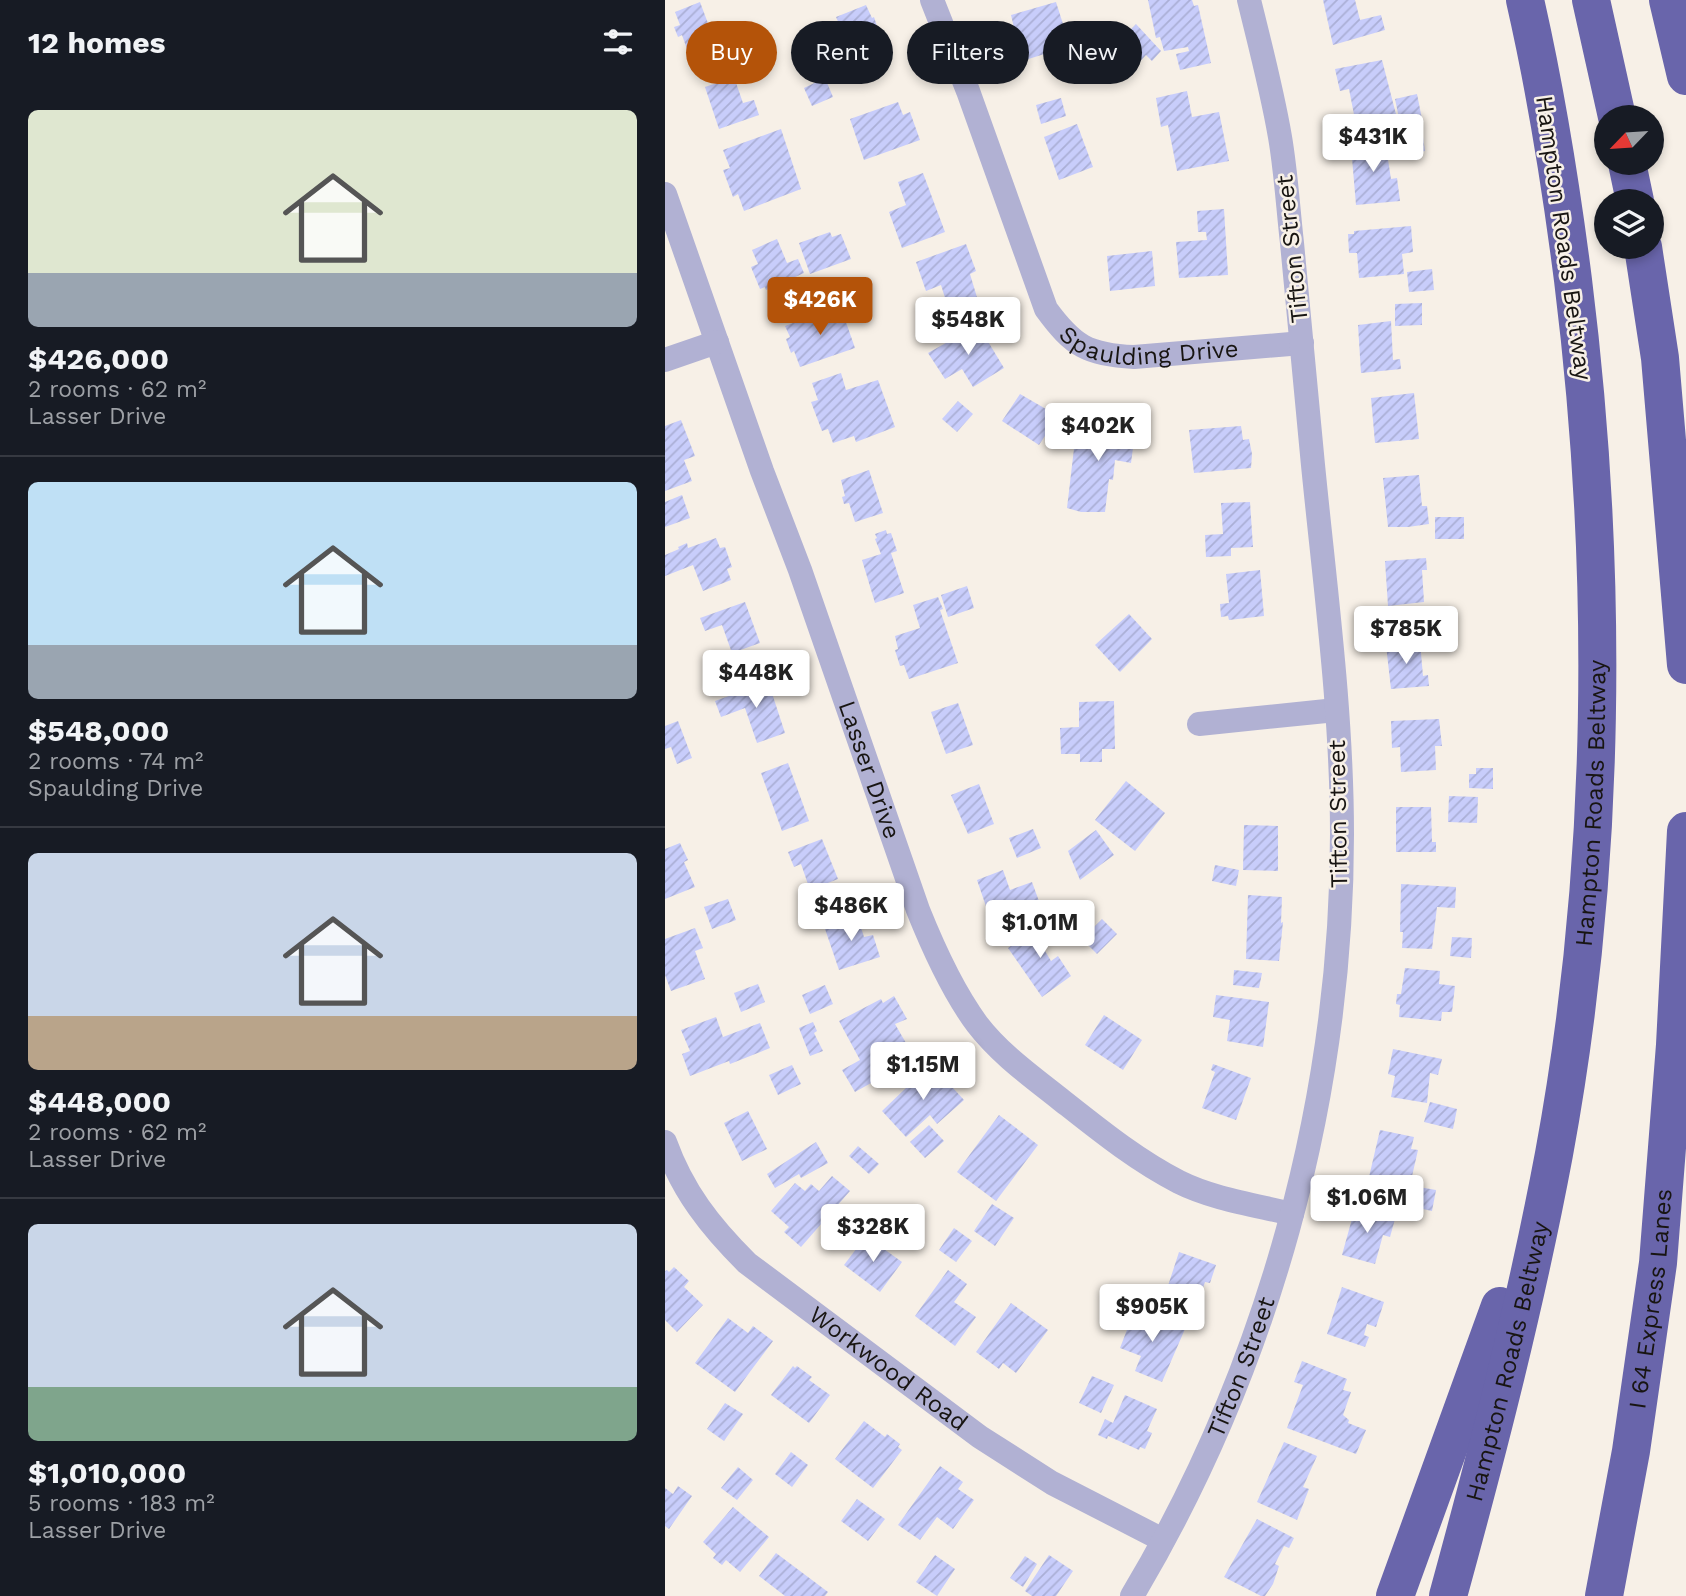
<!DOCTYPE html>
<html lang="en">
<head>
<meta charset="utf-8">
<style>
  body { margin:0; font-family:"Work Sans",sans-serif; background:#20242c; color:#f1f3f6; height:100vh; display:flex; flex-direction:column; font-size:26px; white-space:nowrap }
  * { box-sizing:border-box; margin:0 }
  p { font-size:23px; color:#9ea1a6 }
  .icon { flex:none; width:38px; height:38px; fill:none; stroke:currentColor; stroke-width:2; stroke-linecap:round; stroke-linejoin:round }
  .map { position:relative; flex:1; overflow:hidden }
  .details { display:flex; flex-direction:column; background:#171b24; width:665px }
  .details>* { flex:none }
  .banner { position:absolute; left:21px; top:21px; width:665px; height:63px; display:flex; gap:14px }
  .needle { width:46px; rotate:245deg }
  .controls { position:absolute; left:929px; top:105px; display:grid; gap:14px }
  .controls a { display:grid; place-items:center; width:70px; height:70px; border-radius:50%; background:#171b24; box-shadow:0 4px 10px #0003; font-size:35px }
  .price { position:absolute; translate:-50% -60px; padding:0 16px; border-radius:7px; background:#fff; color:#222; font-size:23px; line-height:46px; filter:drop-shadow(0 2px 4px #0008) }
  .price::after { content:''; position:absolute; left:50%; top:42px; width:21px; height:16px; margin-left:-10px; background:inherit; clip-path:polygon(0 0,100% 0,50% 100%) }
  .price.active { background:#b45309; color:#fff }
  ul { padding:0; list-style:none }
  li { display:grid; align-content:center; gap:14px; height:371px; padding:0 28px }
  li+li { border-top:2px solid #363941 }
  li span { display:grid; place-items:center; height:217px; border-radius:10px; color:#555 }
  li>.icon { margin-inline-start:auto }
  span .icon { width:126px; height:126px; fill:#fffc; stroke-width:1 }
  li b { font-size:30px }
  h2 { display:flex; justify-content:space-between; align-items:center; height:84px; padding:0 28px; font-size:30px }
  .pill { padding:0 24px; border-radius:32px; background:#171b24; box-shadow:0 4px 10px #0003; font-size:24px; line-height:63px }
  .pill.active { background:#b45309; color:#fff }
  main { display:flex; flex:1; min-height:0 }
  .map>svg:first-child { display:block }
  .building { fill:url(#building-hatch) }
  .lines { fill:none; stroke-linecap:round; stroke-linejoin:round }
  .street { stroke:#b1b1d3; stroke-width:24 }
  .highway { stroke:#6965ab; stroke-width:38 }
  .labels { text-anchor:middle; dominant-baseline:central; stroke-width:5; stroke-linejoin:round; paint-order:stroke }
  .street-label { font-size:24px; fill:#181512; stroke:#f7f0e7 }
</style>
</head>
<body>
<main>
<section class="details">
<h2>12 homes<svg class="icon" aria-label="filters" viewBox="0 0 24 24"><path d="M4 7h16M4 17h16"/><circle cx="9" cy="7" r="2"/><circle cx="15" cy="17" r="2"/></svg></h2>
<ul>
<li><span style="background:linear-gradient(#dfe7d0 75%,#9aa5b1 0)"><svg class="icon" aria-label="home" viewBox="0 0 24 24"><path d="M3 11l9-7 9 7M6 9v11h12V9"/></svg></span><div><b>$426,000</b><p>2 rooms · 62 m²</p><p>Lasser Drive</p></div></li>
<li><span style="background:linear-gradient(#bfe0f5 75%,#9aa5b1 0)"><svg class="icon" aria-label="home" viewBox="0 0 24 24"><path d="M3 11l9-7 9 7M6 9v11h12V9"/></svg></span><div><b>$548,000</b><p>2 rooms · 74 m²</p><p>Spaulding Drive</p></div></li>
<li><span style="background:linear-gradient(#c9d6e8 75%,#b9a48a 0)"><svg class="icon" aria-label="home" viewBox="0 0 24 24"><path d="M3 11l9-7 9 7M6 9v11h12V9"/></svg></span><div><b>$448,000</b><p>2 rooms · 62 m²</p><p>Lasser Drive</p></div></li>
<li><span style="background:linear-gradient(#c9d6e8 75%,#7fa58c 0)"><svg class="icon" aria-label="home" viewBox="0 0 24 24"><path d="M3 11l9-7 9 7M6 9v11h12V9"/></svg></span><div><b>$1,010,000</b><p>5 rooms · 183 m²</p><p>Lasser Drive</p></div></li>
</ul>
</section>
<div class="map">
<svg width="1021" height="1596" viewBox="0 0 1021 1596">
  <defs>
    <pattern id="building-hatch" width="6" height="6" patternUnits="userSpaceOnUse" patternTransform="scale(1.75)"><rect width="6" height="6" fill="#c8cdfb"/><path d="M-1 1l2-2M0 6l6-6M5 7l2-2" fill="none" stroke="#abafd6"/></pattern>
  </defs>
  <rect width="100%" height="100%" fill="#f7f0e7"/>
  <!-- building -->
  <g class="building">
    <path d="M483,0H527L529,6L533,5L546,63L515,70L511,54L524,51L523,47L499,51L495,37L491,38Z"/>
    <path d="M658,0H690L695,20L716,15L720,30L668,45Z"/>
    <path d="M35,2L50,42L23,52L17,35L13,37L9,27L15,25L10,12Z"/>
    <path d="M391,2L405,46L357,61L346,15Z"/>
    <path d="M201,5L207,18L209,17L219,47L209,51L216,66L186,79L180,65L174,68L165,48L170,45L164,33L176,28L171,17Z"/>
    <path d="M471,24L496,51L487,61L481,55L469,68L448,48Z"/>
    <path d="M717,60L733,122L692,130L684,89L675,91L670,69Z"/>
    <path d="M69,77L78,103L89,100L94,115L54,129L40,87Z"/>
    <path d="M160,78L168,97L147,106L139,88Z"/>
    <path d="M522,91L527,117L554,112L564,161L512,171L503,125L496,127L491,98Z"/>
    <path d="M752,94L757,119L735,123L730,99Z"/>
    <path d="M396,98L401,116L376,124L371,105Z"/>
    <path d="M233,102L238,115L245,112L255,140L199,160L185,119Z"/>
    <path d="M412,124L428,167L394,180L379,137Z"/>
    <path d="M116,129L136,189L79,211L73,194L68,197L58,170L65,168L58,150Z"/>
    <path d="M757,130L760,151L731,155L729,134Z"/>
    <path d="M720,140L726,179L732,178L735,201L691,205L687,158H690L689,143Z"/>
    <path d="M258,173L280,232L237,248L224,212L241,205L233,182Z"/>
    <path d="M559,209L563,275L514,278L511,242L542,240L541,232H533L532,211Z"/>
    <path d="M746,226L748,252L737,254L739,274L694,278L692,253H684L683,234H689V231Z"/>
    <path d="M165,232L167,237L176,234L186,259L145,274L134,243Z"/>
    <path d="M112,239L122,263L133,259L139,273L101,290L100,287L95,289L86,267L93,264L87,250Z"/>
    <path d="M301,244L311,271L305,274L314,304L285,314L276,285L261,291L251,262Z"/>
    <path d="M487,251L490,286L445,291L442,256Z"/>
    <path d="M767,269L769,290L744,292L742,272Z"/>
    <path d="M757,303V325L730,326V304Z"/>
    <path d="M175,305L190,348L135,367L129,351L126,353L121,339L125,337L120,326Z"/>
    <path d="M726,321L728,360L735,359L736,369L696,373L693,325Z"/>
    <path d="M313,325L339,368L308,387L297,369L280,379L263,353Z"/>
    <path d="M176,373L181,390L213,380L230,427L191,442L189,436L168,443L163,429L157,431L146,402L153,400L147,383Z"/>
    <path d="M749,393L754,439L710,443L706,398Z"/>
    <path d="M355,394L393,416L374,445L337,421Z"/>
    <path d="M293,401L308,414L292,432L277,419Z"/>
    <path d="M424,419L471,425L466,463L450,460L448,480L444,479L440,512H416L402,508L410,440L420,441Z"/>
    <path d="M16,420L30,456L19,460L27,481L0,491V426Z"/>
    <path d="M576,426L578,440L584,439L587,454L586,468L529,473L524,430Z"/>
    <path d="M204,470L218,513L190,522L184,503L179,504L177,497L180,496L176,480Z"/>
    <path d="M754,475L757,506H762L764,524L743,527H723L718,478Z"/>
    <path d="M17,495L25,518L0,527V502Z"/>
    <path d="M585,502L588,547L566,548V556L541,557L540,535L558,534L556,503Z"/>
    <rect x="770" y="517" width="29" height="22"/>
    <path d="M221,530L222,534L226,533L232,551L226,553L239,593L210,603L197,560L216,554L210,539L212,538L210,534Z"/>
    <path d="M51,538L55,548L60,547L67,567L62,569L66,580L38,591L28,565L0,576V555L14,549L13,547L22,543L23,548Z"/>
    <path d="M761,558L762,570H757L759,602L723,606L720,561Z"/>
    <path d="M595,570L599,616L564,620L563,616L556,617L555,604L564,603L561,574Z"/>
    <path d="M302,586L309,608L283,617L276,595Z"/>
    <path d="M273,597L278,609L275,610L293,663L244,679L239,665L235,666L230,650L233,649L230,636L255,628L248,605Z"/>
    <path d="M80,602L95,643L67,653L57,625L40,631L35,618Z"/>
    <path d="M464,614L487,639L455,672L430,645Z"/>
    <path d="M755,642L758,676L763,675L764,686L726,689L721,645Z"/>
    <path d="M103,681L120,733L92,743L80,708L56,717L50,701L86,688L85,684L93,682L94,685Z"/>
    <path d="M449,701L450,749H437V762H415V754H396L395,728L414,727V702Z"/>
    <path d="M293,703L308,745L281,754L266,712Z"/>
    <path d="M774,719L777,746H770L771,770L736,772L735,747L727,748L726,721Z"/>
    <path d="M13,721L27,758L12,764L6,747L0,749V726Z"/>
    <path d="M123,763L144,821L117,831L96,773Z"/>
    <path d="M811,768H828V789L804,788V774H811Z"/>
    <path d="M461,781L500,813L470,851L430,820Z"/>
    <path d="M314,784L329,824L303,834L286,795Z"/>
    <path d="M784,796L813,797L812,823L783,822Z"/>
    <path d="M731,807H766L767,842H771V852H731Z"/>
    <path d="M579,825L613,826V871L578,870Z"/>
    <path d="M368,829L376,848L352,858L344,838Z"/>
    <path d="M431,830L449,855L415,880L403,851Z"/>
    <path d="M157,839L173,879L145,890L136,864L129,867L123,852Z"/>
    <path d="M15,843L23,860L19,862L30,887L0,899V849Z"/>
    <path d="M550,865L574,870L571,886L547,881Z"/>
    <path d="M338,870L345,890L367,882L375,904L326,921L312,880Z"/>
    <path d="M736,884L791,887L790,908L772,907L767,949L737,948L738,932H735Z"/>
    <path d="M583,895L617,897L616,923L618,922L614,961L581,959Z"/>
    <path d="M63,899L71,920L47,929L39,907Z"/>
    <path d="M192,915L199,937L208,935L215,957L174,970L159,926Z"/>
    <path d="M437,919L452,934L432,954L417,939Z"/>
    <path d="M380,922L390,937L377,946L386,961L393,956L406,976L377,997L343,948Z"/>
    <path d="M30,928L38,948L30,951L40,979L6,991L0,975V939Z"/>
    <path d="M787,937L807,938L806,958L785,956Z"/>
    <path d="M740,968L775,971L774,984L790,986L787,1012H777L776,1021L734,1017L735,1005L731,1004L732,994H736Z"/>
    <path d="M569,970L597,973L594,988L568,985Z"/>
    <path d="M93,984L100,1002L76,1012L69,993Z"/>
    <path d="M160,985L168,1004L145,1014L137,995Z"/>
    <path d="M551,995L604,1002L598,1047L562,1041L565,1020L548,1017Z"/>
    <path d="M229,996L242,1019L230,1024L252,1062L233,1073L231,1069L190,1092L177,1070L195,1060L174,1021L216,999L218,1003Z"/>
    <path d="M439,1015L477,1040L458,1070L420,1045Z"/>
    <path d="M51,1017L58,1037L95,1023L105,1048L65,1064L64,1061L25,1076L17,1054L25,1051L16,1030Z"/>
    <path d="M148,1022L152,1031L149,1033L158,1051L145,1056L134,1028Z"/>
    <path d="M728,1049L777,1059L773,1075L765,1073L762,1103L726,1097L730,1076L723,1074Z"/>
    <path d="M266,1064L299,1100L272,1124L265,1115L241,1137L217,1111Z"/>
    <path d="M548,1064L586,1078L571,1120L537,1108L550,1072L546,1070Z"/>
    <path d="M127,1065L136,1084L113,1095L104,1075Z"/>
    <path d="M765,1102L792,1109L788,1129L759,1122Z"/>
    <path d="M83,1111L102,1149L77,1161L59,1123Z"/>
    <path d="M334,1115L373,1145L331,1201L292,1172Z"/>
    <path d="M264,1125L279,1141L260,1158L245,1142Z"/>
    <path d="M715,1130L749,1137L746,1149L753,1150L745,1185L704,1177Z"/>
    <path d="M151,1142L163,1163L136,1178L134,1174L110,1188L102,1174Z"/>
    <path d="M193,1146L214,1164L204,1174L184,1156Z"/>
    <path d="M167,1176L185,1191L136,1247L119,1232L124,1227L106,1211L130,1183L140,1191L146,1184L154,1191Z"/>
    <path d="M748,1186L771,1190L767,1211L744,1206Z"/>
    <path d="M327,1204L349,1218L330,1246L309,1231Z"/>
    <path d="M690,1208L730,1219L725,1237L718,1235L710,1264L677,1255Z"/>
    <path d="M289,1228L307,1241L291,1262L274,1250Z"/>
    <path d="M201,1236L237,1262L215,1292L179,1265Z"/>
    <path d="M514,1252L551,1265L545,1283L540,1282L532,1305L500,1295Z"/>
    <path d="M9,1267L24,1281L19,1287L38,1305L12,1332L0,1320V1271L2,1270L4,1272Z"/>
    <path d="M283,1270L302,1284L289,1302L311,1317L290,1346L250,1316Z"/>
    <path d="M677,1287L719,1302L711,1327L702,1324L699,1335L704,1337L700,1347L662,1334Z"/>
    <path d="M346,1303L383,1330L351,1373L338,1363L334,1369L311,1352Z"/>
    <path d="M470,1309L520,1329L497,1382L470,1371L476,1356L455,1348Z"/>
    <path d="M63,1318L83,1333L88,1326L108,1341L70,1392L30,1363Z"/>
    <path d="M637,1361L682,1379L678,1390L686,1392L678,1415L684,1420L683,1423L701,1430L691,1454L622,1428L638,1385L629,1382Z"/>
    <path d="M128,1366L130,1368L132,1366L147,1377L144,1380L165,1395L144,1423L106,1395Z"/>
    <path d="M427,1376L449,1385L436,1413L414,1403Z"/>
    <path d="M460,1395L492,1409L482,1431L487,1433L480,1449L475,1447L474,1450L443,1436L442,1439L433,1435L440,1419L448,1423Z"/>
    <path d="M60,1403L78,1414L59,1441L42,1429Z"/>
    <path d="M199,1421L220,1437L222,1434L235,1444L233,1447L237,1450L208,1488L170,1459Z"/>
    <path d="M619,1442L652,1456L638,1487L644,1489L632,1520L592,1502Z"/>
    <path d="M126,1452L143,1465L127,1487L110,1474Z"/>
    <path d="M275,1466L298,1482L293,1489L309,1500L288,1529L272,1517L255,1540L233,1525Z"/>
    <path d="M73,1467L88,1480L72,1500L56,1488Z"/>
    <path d="M13,1486L27,1496L4,1529L0,1526V1488L8,1494Z"/>
    <path d="M192,1499L220,1519L203,1541L176,1521Z"/>
    <path d="M68,1507L104,1537L75,1572L61,1560L57,1565L48,1558L51,1554L38,1542Z"/>
    <path d="M592,1519L629,1538L624,1548L619,1546L610,1564L614,1566L608,1584L600,1596H596L559,1577Z"/>
    <path d="M111,1553L163,1592L160,1596H120L94,1576Z"/>
    <path d="M270,1555L290,1569L272,1596L251,1582Z"/>
    <path d="M384,1555L408,1571L391,1596H367L360,1591Z"/>
    <path d="M360,1556L372,1564L358,1587L345,1578Z"/>
  </g>
  <g class="lines">
    <!-- street -->
    <g class="street">
      <path id="s1" d="M267,0L303,91L381,309C408,346 423,355 469,357L637,343"/>
      <path id="s2" d="M0,194L97,471L135,570L253,910C269,950 287,990 312,1024C335,1054 366,1076 395,1099C433,1129 471,1160 514,1182C548,1199 590,1205 627,1214"/>
      <path d="M0,360L52,342"/>
      <path d="M534,724L671,710"/>
      <path id="s3" d="M0,1142C18,1192 45,1226 82,1263L315,1437L387,1483L498,1540"/>
      <path id="s4" d="M467,1596C603,1368 677,1100 677,834C677,711 660,587 648,465C641,391 634,317 627,243C623,208 621,172 615,137C607,90 595,45 584,0"/>
    </g>
    <!-- highway -->
    <g class="highway">
      <path d="M926,0L952,117"/>
      <path d="M1003,0L1021,76"/>
      <path d="M962,163L970,201"/>
      <path d="M978,247L995,358L1021,665"/>
      <path d="M730,1596L835,1306"/>
      <path id="s5" d="M783,1596C823,1450 861,1303 889,1154C942,867 944,569 908,280C896,186 881,92 860,0"/>
      <path id="s6" d="M939,1596L966,1451L993,1263L1010,1045L1021,831"/>
    </g>
  </g>
  <g class="labels">
    <!-- street labels -->
    <g class="street-label">
      <text transform="translate(899 238) rotate(82)">Hampton Roads Beltway</text>
      <text transform="translate(627 249) rotate(-96)">Tifton Street</text>
      <text stroke="none"><textPath href="#s1" startOffset="448">Spaulding Drive</textPath></text>
      <text stroke="none"><textPath href="#s2" startOffset="611">Lasser Drive</textPath></text>
      <text stroke="none"><textPath href="#s5" startOffset="808">Hampton Roads Beltway</textPath></text>
      <text transform="translate(673 814) rotate(-91)">Tifton Street</text>
      <text stroke="none"><textPath href="#s6" startOffset="301">I 64 Express Lanes</textPath></text>
      <text stroke="none"><textPath href="#s5" startOffset="242">Hampton Roads Beltway</textPath></text>
      <text stroke="none"><textPath href="#s4" startOffset="254">Tifton Street</textPath></text>
      <text stroke="none"><textPath href="#s3" startOffset="324">Workwood Road</textPath></text>
    </g>
  </g>
</svg>
<div class="controls">
<a><svg class="needle" viewBox="-14 -14 28 28"><path d="M0-13l5 13h-10z" fill="#e53935"/><path d="M0 13l5-13h-10z" fill="#9ea1a6"/></svg></a>
<a><svg class="icon" aria-label="layers" viewBox="0 0 24 24"><path d="M12 4l9 5-9 5-9-5zM3 14l9 5 9-5"/></svg></a>
</div>
<b class="price" style="left:708px;top:174px">$431K</b>
<b class="price active" style="left:155px;top:337px">$426K</b>
<b class="price" style="left:303px;top:357px">$548K</b>
<b class="price" style="left:433px;top:463px">$402K</b>
<b class="price" style="left:741px;top:666px">$785K</b>
<b class="price" style="left:91px;top:710px">$448K</b>
<b class="price" style="left:186px;top:943px">$486K</b>
<b class="price" style="left:375px;top:960px">$1.01M</b>
<b class="price" style="left:258px;top:1102px">$1.15M</b>
<b class="price" style="left:702px;top:1235px">$1.06M</b>
<b class="price" style="left:208px;top:1264px">$328K</b>
<b class="price" style="left:487px;top:1344px">$905K</b>
<div class="banner">
<a class="pill active">Buy</a>
<a class="pill">Rent</a>
<a class="pill">Filters</a>
<a class="pill">New</a>
</div>
</div>
</main>
</body>
</html>
